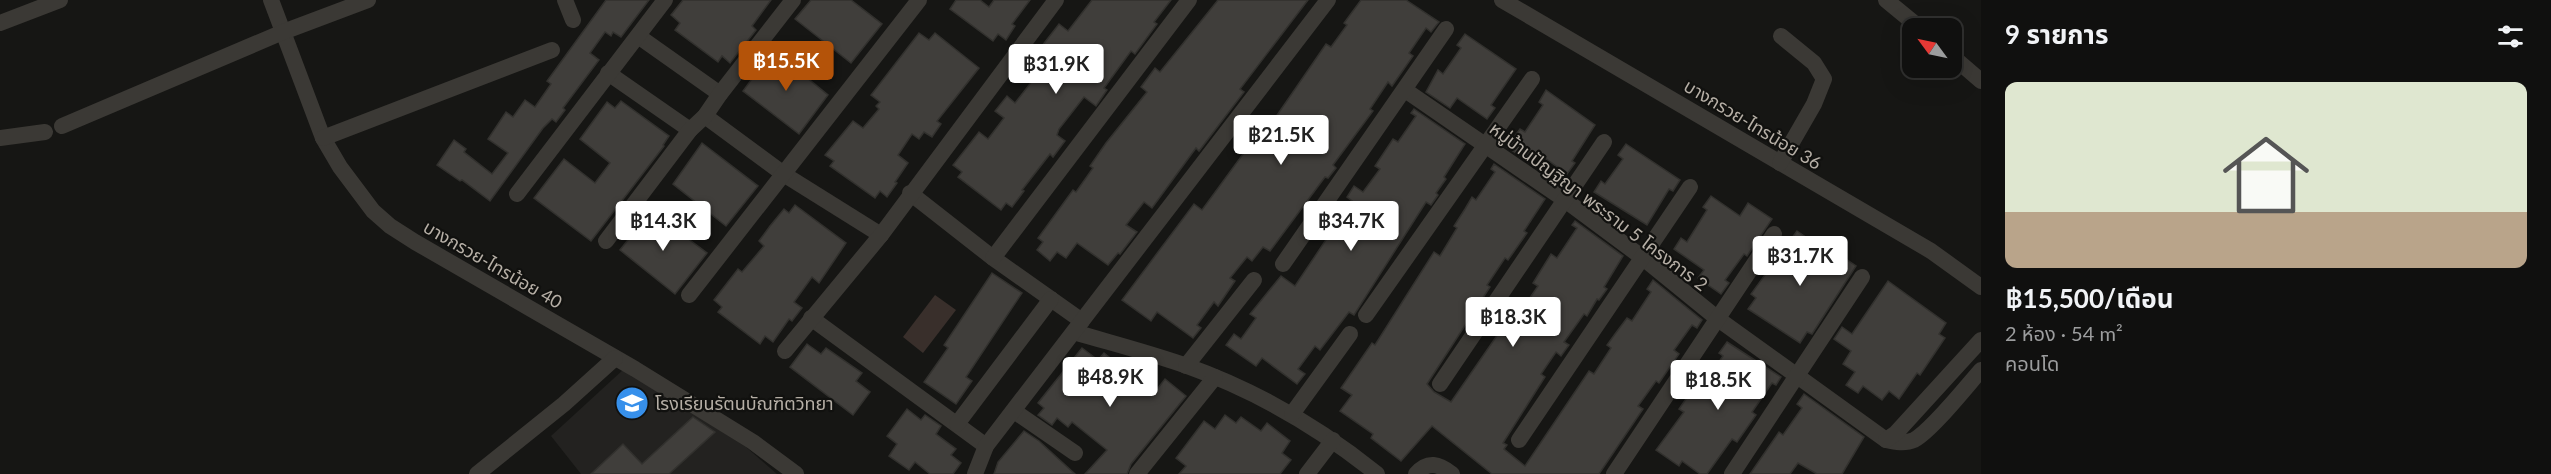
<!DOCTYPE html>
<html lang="th">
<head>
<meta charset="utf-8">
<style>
  body { margin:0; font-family:Lato,"Noto Sans Thai",sans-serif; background:#191918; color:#f1f3f6; height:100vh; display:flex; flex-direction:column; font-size:22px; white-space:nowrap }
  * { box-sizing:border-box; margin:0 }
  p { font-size:20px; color:#9c9d9e }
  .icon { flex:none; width:33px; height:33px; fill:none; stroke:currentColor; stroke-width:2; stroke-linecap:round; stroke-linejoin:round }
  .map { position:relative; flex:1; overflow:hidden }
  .side { display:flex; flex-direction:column; background:#10100f; width:570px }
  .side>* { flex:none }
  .needle { width:39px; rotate:303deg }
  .buttons { position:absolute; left:1902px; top:18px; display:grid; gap:12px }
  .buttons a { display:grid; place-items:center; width:60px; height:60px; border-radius:12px; background:#10100f; box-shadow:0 6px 24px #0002,0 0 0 2px #30302f; font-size:30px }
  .price { position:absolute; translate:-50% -51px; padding:0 14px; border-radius:6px; background:#fff; color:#222; font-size:20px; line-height:39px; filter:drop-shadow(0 2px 3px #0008) }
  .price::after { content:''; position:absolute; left:50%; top:36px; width:18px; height:14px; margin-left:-9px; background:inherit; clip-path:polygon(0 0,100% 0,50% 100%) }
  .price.selected { background:#b45309; color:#fff }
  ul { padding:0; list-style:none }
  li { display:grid; align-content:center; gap:12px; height:318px; padding:0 24px }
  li+li { border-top:2px solid #30302f }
  li span { display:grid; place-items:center; height:186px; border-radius:12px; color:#555 }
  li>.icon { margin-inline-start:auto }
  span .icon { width:108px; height:108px; fill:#fffc; stroke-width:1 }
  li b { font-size:26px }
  h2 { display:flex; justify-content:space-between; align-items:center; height:72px; padding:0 24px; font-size:26px }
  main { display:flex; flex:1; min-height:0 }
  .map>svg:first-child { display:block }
  .built { fill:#232220 }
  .water { fill:#392f2b }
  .building { fill:#403e3b; stroke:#32312e; stroke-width:1.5 }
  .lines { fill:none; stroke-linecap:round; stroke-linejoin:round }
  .street { stroke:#3b3935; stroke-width:16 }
  .labels { text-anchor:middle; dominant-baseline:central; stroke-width:4.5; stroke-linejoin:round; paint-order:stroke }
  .street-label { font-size:18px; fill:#b6afa6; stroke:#11110f }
  .poi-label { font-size:18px; fill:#b6afa6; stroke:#11110f; text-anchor:start }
</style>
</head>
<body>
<main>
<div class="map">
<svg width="1981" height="474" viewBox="0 0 1981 474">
  <rect width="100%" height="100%" fill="#161614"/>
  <!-- built -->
  <path class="built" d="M624,369L746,447L777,474H581L551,436Z"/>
  <!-- water -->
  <path class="water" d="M935,295L956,310L923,353L903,337Z"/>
  <!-- building -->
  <g class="building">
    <path d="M606,0H649L621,37L613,32L611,36L605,32L590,53L599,60L563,108L565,110L556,122L552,119L543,128L490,201L462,180L460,181L437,165L454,140L466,149L464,152L492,174L508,153L488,139L506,112L513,117L525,100L535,107L551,84L547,81Z"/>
    <path d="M683,0H771L752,26L756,30L730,63L722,56L718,62L675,30L680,23L671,15Z"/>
    <path d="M811,0H851L882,24L851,63L795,19Z"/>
    <path d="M956,0H980L989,7L994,0H1030L1012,24L1015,26L1006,40L998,34L993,41L950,9Z"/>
    <path d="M1092,0H1171L1154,22L1157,24L1135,54L1131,51L1104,88L1107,90L1096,106L1084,97L1059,129L1057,135L1065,141L1053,157L1050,154L1022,190L1024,191L1012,207L1006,203L1001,210L958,177L962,172L953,165L979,132L988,139L1004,118L995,111L1007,96L1015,103L1033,80L1026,75L1035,63L1032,60L1045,42L1059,24L1068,31Z"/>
    <path d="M1218,0H1308L1240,89L1244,92L1199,151L1196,148L1152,208L1144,202L1126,225L1137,232L1120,254L1118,253L1108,265L1077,243L1066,258L1057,252L1050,261L1037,250L1043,242L1038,238L1073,190L1076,192L1093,168L1090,166L1106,143L1147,92L1141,87L1155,68L1160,72Z"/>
    <path d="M1361,0H1406L1439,22L1431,32L1426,28L1409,53L1413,56L1392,86L1388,82L1370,109L1373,111L1333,165L1336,168L1328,178L1325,177L1270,251L1263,247L1252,261L1247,257L1230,278L1235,281L1218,306L1214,302L1197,325L1201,328L1193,338L1157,312L1151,321L1122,300L1194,204L1202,210L1246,150L1251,153L1326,44L1331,47L1347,25L1344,23Z"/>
    <path d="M919,33L929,40L935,33L979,68L937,121L941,124L932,137L924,132L919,139L912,134L898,155L908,163L895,182L897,183L887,197L880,191L875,198L830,166L834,161L825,155L853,121L863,128L879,109L876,106L880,102L871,95Z"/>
    <path d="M1465,34L1516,69L1491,105L1495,108L1487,119L1457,98L1450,108L1426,92L1438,70L1443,74L1461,48L1457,45Z"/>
    <path d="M773,50L828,95L799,134L743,91Z"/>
    <path d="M1546,90L1595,125L1572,161L1575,163L1567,174L1538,153L1529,162L1507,147L1520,129L1525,132L1543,105L1539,102Z"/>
    <path d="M621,101L669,136L663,145L664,146L591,241L534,198L564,159L595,183L610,163L580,139L607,102L615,108Z"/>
    <path d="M1414,109L1465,144L1444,177L1446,179L1436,193L1438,195L1431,205L1426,202L1354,315L1349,312L1320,350L1315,346L1298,369L1305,374L1297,384L1262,358L1256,366L1226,345L1234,334L1241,339L1256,318L1250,314L1281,276L1295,286L1352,201L1347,197L1354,186L1363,192L1380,169L1375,166L1393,139L1398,142L1416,116L1411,113Z"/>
    <path d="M702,143L758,186L726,226L673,184Z"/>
    <path d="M1626,144L1680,180L1673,191L1669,189L1647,225L1594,192L1601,181L1605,184L1623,159L1618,155Z"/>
    <path d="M1494,164L1545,199L1524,231L1527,233L1508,260L1505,258L1487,285L1490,287L1427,384L1434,392L1451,402L1514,311L1519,314L1538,286L1533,283L1551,254L1557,258L1577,228L1572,225L1575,221L1623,256L1604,287L1607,289L1599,300L1597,299L1587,316L1584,314L1564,342L1569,345L1561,356L1556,352L1541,374L1545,377L1503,443L1507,445L1504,449L1525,466L1589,371L1594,374L1611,348L1607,345L1615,334L1627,318L1632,321L1651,292L1647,289L1653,280L1702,320L1697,328L1692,325L1674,350L1679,354L1659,383L1656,381L1638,406L1643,409L1599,474H1492L1432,426L1401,461L1371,438L1373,434L1340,411L1352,395L1341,388L1372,343L1375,345L1434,252L1440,256L1457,228L1454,226L1465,209L1472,197L1476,200L1495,172L1491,169Z"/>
    <path d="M1711,196L1740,216L1748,203L1772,219L1747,256L1744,254L1725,280L1729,283L1721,294L1698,278L1704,270L1674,249L1681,238L1687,242L1707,210L1703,207Z"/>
    <path d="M795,205L846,243L819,283L812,277L794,302L802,308L792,321L789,319L773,342L765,336L760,344L718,312L722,307L714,300L738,269L742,272L764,246L759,241L770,226L784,209L789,213Z"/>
    <path d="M651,211L707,253L675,294L620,250Z"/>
    <path d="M1797,231L1829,253L1831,249L1856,266L1812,334L1807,332L1800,343L1748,309L1756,298L1751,294Z"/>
    <path d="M992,273L1022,293L966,377L972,381L956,404L924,382L948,348L944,345Z"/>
    <path d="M1888,281L1946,323L1939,334L1945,338L1920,375L1917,373L1899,399L1889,391L1882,400L1863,386L1858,393L1846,385L1855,372L1843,364L1851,351L1834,339L1842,327L1852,334Z"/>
    <path d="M1727,342L1781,377L1776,385L1772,383L1752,412L1756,415L1737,442L1732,439L1707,474H1700L1682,461L1679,466L1656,450L1684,412L1679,409L1699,380L1704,384L1723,356L1719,353Z"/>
    <path d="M807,344L821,354L826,348L862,373L856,381L870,392L853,415L790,367Z"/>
    <path d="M1082,348L1098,360L1104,353L1124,369L1129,363L1158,388L1165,379L1186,396L1131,464L1127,474H1085L1107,450L1072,422L1068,427L1057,418L1052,425L1038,415L1044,408L1038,403Z"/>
    <path d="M1804,394L1864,437L1842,474H1817L1798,463L1790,474H1750L1779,432L1783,435L1802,408L1797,404Z"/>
    <path d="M907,409L921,420L925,415L941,426L936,434L956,449L951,455L961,463L953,474H930L915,462L909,470L889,456L897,444L887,436Z"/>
    <path d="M1225,415L1236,423L1241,417L1261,431L1267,423L1290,441L1282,453L1291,460L1280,474H1179L1186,466L1176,458L1204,421L1215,429Z"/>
    <path d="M693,417L715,432L669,474H591L623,444L642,464Z"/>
    <path d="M1024,431L1039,441L1075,474H994L998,462Z"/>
  </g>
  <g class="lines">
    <!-- street -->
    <g class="street">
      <path d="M271,0L323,138L340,167L373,211L390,226L415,242L635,369L753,442L796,474"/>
      <path d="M565,0L573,20"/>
      <path d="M1502,0L1931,251L1981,287"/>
      <path d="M1886,0L1920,28"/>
      <path d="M0,23L60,0"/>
      <path d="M638,36L720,94"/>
      <path d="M1952,56L1981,81"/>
      <path d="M608,73L690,130"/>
      <path d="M1405,90L1565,200L1643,258L1718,319L1886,440C1895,442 1905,444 1914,440C1932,430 1966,387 1981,370"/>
      <path d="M705,116L785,175L881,235"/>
      <path d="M62,126L283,32L368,0"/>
      <path d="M0,138L45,132"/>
      <path d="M323,138L552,50"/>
      <path d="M1780,163L1814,104L1824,79L1814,63L1781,36"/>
      <path d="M910,193L993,258L1082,321"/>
      <path d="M517,194L665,0"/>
      <path d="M606,241L690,130L705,116L720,94L793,0"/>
      <path d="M993,258L1189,0"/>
      <path d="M1283,264L1446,29"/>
      <path d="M689,295L919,0"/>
      <path d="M1366,315L1532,79"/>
      <path d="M811,318L986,446"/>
      <path d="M1074,332C1111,343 1150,353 1187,366C1257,391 1320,428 1377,474"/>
      <path d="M785,351L881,235L1056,0"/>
      <path d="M1186,366L1254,280"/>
      <path d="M1440,384L1604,142"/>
      <path d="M1014,411L1075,453"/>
      <path d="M1292,414L1350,334"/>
      <path d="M957,424L1051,299"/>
      <path d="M1519,440L1690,187"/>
      <path d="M1886,440L1896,433L1981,340"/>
      <path d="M477,474L564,404L615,358"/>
      <path d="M975,474L986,446L1328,0"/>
      <path d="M1137,474L1215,377"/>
      <path d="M1307,474L1333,440"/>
      <path d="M1416,474C1428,460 1439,464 1452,474"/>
      <path d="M1614,474L1774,234"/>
      <path d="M1732,474L1862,277"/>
    </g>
  </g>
  <!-- icons -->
  <defs>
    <symbol id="school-disc" viewBox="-11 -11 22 22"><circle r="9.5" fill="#3790eb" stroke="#11110f"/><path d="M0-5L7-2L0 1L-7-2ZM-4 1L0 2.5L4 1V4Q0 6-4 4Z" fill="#fff"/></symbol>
  </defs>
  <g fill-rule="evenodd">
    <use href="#school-disc" x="613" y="384" width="38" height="38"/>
  </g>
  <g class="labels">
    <!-- street labels -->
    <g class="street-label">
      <text transform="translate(1753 124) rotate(31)">บางกรวย-ไทรน้อย 36</text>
      <text transform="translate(1599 206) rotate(37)">หมู่บ้านปัญฐิญา พระราม 5 โครงการ 2</text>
      <text transform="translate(493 264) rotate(30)">บางกรวย-ไทรน้อย 40</text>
    </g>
    <!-- poi labels -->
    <g class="poi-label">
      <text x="655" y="403">โรงเรียนรัตนบัณฑิตวิทยา</text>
    </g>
  </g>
</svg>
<div class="buttons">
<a><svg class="needle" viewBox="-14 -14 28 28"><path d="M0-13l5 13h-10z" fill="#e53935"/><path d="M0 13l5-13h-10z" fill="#9c9d9e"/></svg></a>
</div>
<b class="price selected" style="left:786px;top:92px">฿15.5K</b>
<b class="price" style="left:1056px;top:95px">฿31.9K</b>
<b class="price" style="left:1281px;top:166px">฿21.5K</b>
<b class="price" style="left:663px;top:252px">฿14.3K</b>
<b class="price" style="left:1351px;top:252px">฿34.7K</b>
<b class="price" style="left:1800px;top:287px">฿31.7K</b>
<b class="price" style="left:1513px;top:348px">฿18.3K</b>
<b class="price" style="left:1110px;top:408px">฿48.9K</b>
<b class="price" style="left:1718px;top:411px">฿18.5K</b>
</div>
<section class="side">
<h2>9 รายการ<svg class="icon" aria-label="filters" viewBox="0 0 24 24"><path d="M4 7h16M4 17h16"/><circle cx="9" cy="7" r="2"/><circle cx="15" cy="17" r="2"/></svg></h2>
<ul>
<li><span style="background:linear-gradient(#dfe7d0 70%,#b9a48a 0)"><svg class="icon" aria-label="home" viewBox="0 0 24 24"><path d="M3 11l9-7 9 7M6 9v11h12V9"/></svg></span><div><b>฿15,500/เดือน</b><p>2 ห้อง · 54 m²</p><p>คอนโด</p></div></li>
</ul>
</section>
</main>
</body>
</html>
